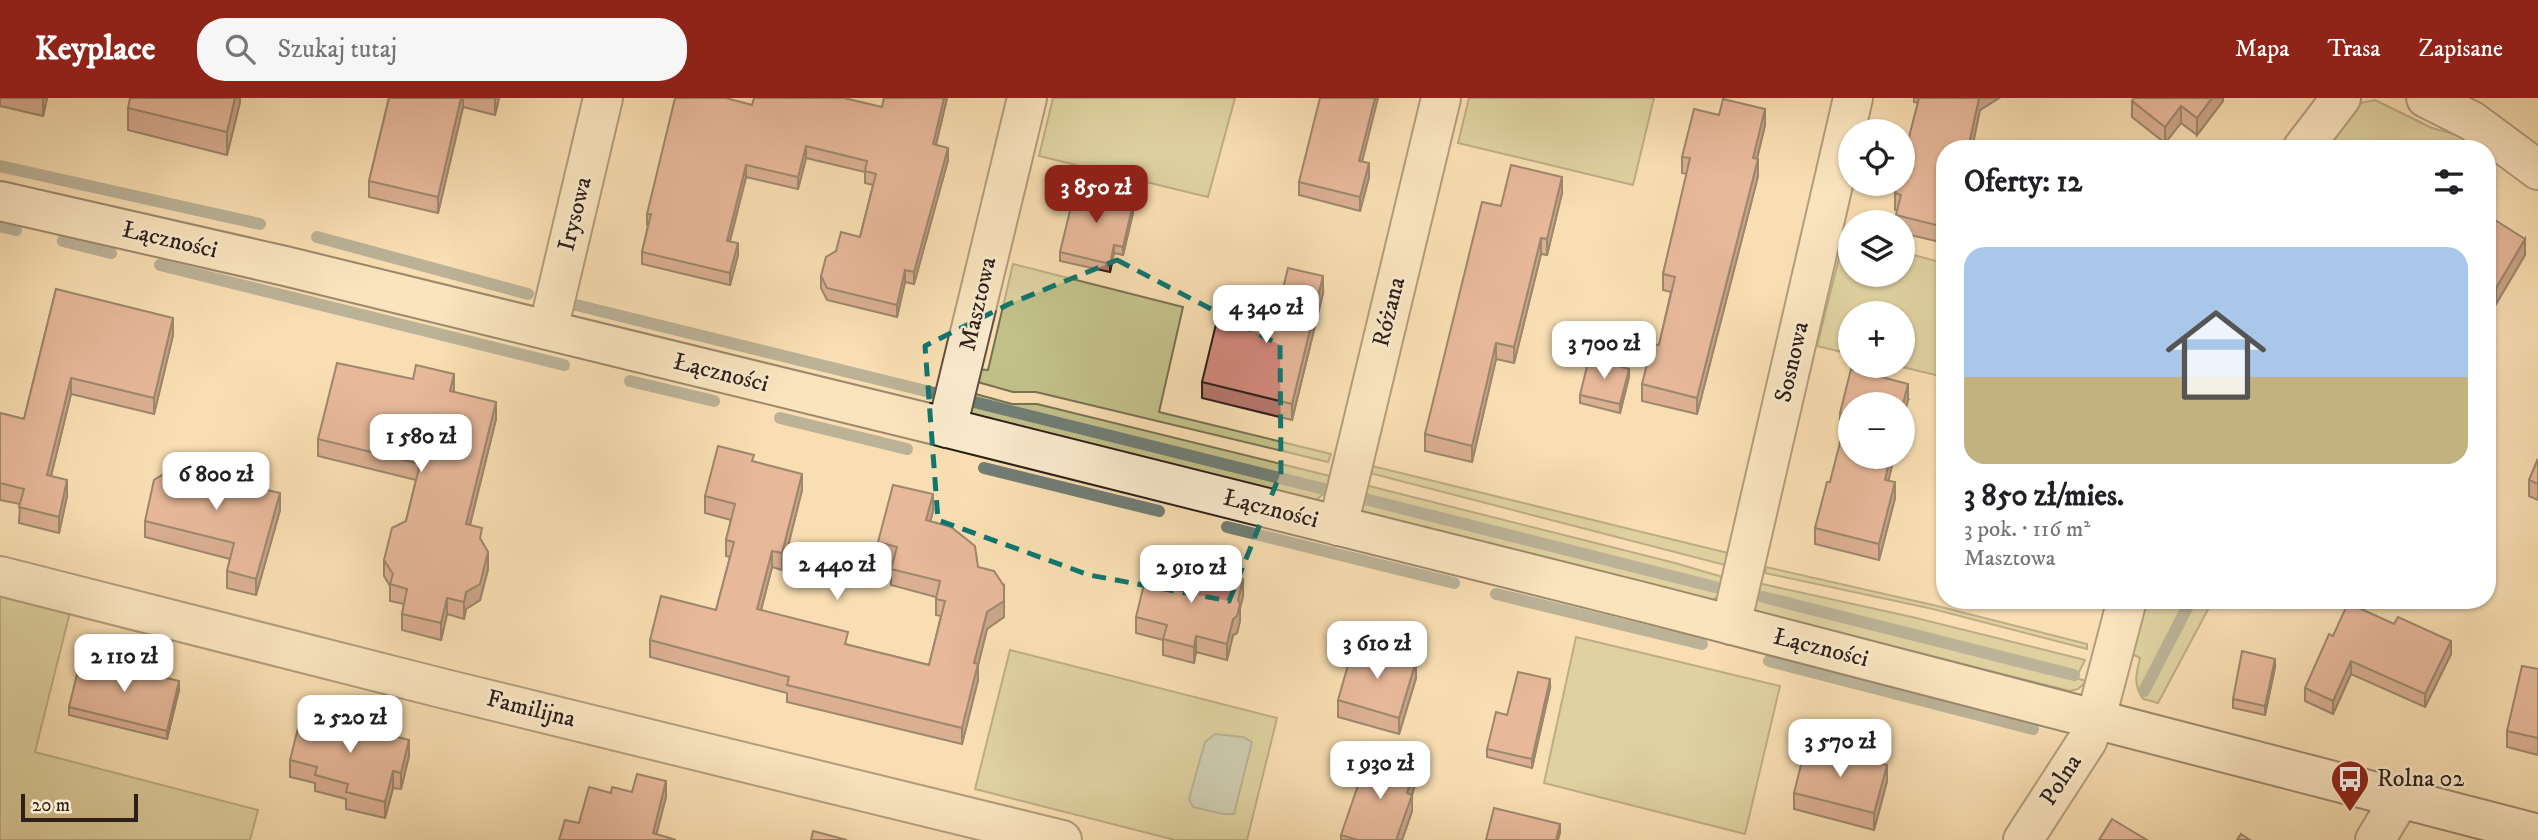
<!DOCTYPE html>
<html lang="pl">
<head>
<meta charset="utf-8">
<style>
  body { margin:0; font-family:"IM FELL DW Pica",serif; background:#f6f6f6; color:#202124; height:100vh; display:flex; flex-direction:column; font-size:26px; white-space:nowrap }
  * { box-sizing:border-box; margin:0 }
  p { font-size:23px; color:#757577 }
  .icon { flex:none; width:38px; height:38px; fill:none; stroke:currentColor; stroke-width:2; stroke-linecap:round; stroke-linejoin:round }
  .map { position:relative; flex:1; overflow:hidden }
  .sheet { position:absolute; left:1936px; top:42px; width:560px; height:469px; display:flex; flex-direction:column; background:#fff; border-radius:28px; box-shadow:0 2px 5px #0004 }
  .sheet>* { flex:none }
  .tools { position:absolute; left:1838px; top:21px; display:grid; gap:14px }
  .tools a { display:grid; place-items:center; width:77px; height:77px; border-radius:50%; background:#fff; box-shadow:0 2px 5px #0004; font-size:35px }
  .scale { position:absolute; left:21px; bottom:18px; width:117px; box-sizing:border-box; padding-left:7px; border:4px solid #2d1f19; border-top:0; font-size:19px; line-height:24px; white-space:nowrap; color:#2d1f19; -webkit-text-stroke:5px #faeacd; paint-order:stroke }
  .price { position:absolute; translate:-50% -60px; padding:0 16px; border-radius:14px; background:#fff; color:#222; font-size:23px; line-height:46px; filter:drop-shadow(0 2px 4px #0008) }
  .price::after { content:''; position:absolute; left:50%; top:42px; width:21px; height:16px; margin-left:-10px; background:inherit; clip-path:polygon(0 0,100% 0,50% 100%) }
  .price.on { background:#8f2418; color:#fff }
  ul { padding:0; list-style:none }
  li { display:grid; align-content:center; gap:14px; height:371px; padding:0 28px }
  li+li { border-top:2px solid #e0e0e0 }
  li span { display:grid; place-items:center; height:217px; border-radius:21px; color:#555 }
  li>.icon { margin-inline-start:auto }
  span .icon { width:126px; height:126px; fill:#fffc; stroke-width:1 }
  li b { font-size:30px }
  h2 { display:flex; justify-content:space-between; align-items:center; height:84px; padding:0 28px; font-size:30px }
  header { display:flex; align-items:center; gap:42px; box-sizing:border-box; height:98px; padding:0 35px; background:#8f2418; color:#fff }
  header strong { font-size:33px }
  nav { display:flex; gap:38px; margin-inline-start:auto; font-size:24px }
  .search { width:490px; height:63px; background:#f6f6f6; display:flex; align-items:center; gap:18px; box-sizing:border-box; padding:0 24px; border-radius:28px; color:#757577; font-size:26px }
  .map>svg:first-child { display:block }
  .green { fill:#c2c089; stroke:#787051; stroke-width:2 }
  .water { fill:#9fbbb3; stroke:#717d75; stroke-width:2 }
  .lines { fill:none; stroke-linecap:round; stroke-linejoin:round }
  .stream { stroke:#717d75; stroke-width:12 }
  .street-casing { stroke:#604f3f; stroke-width:42 }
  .secondary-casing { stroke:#2d1f19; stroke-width:42 }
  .street { stroke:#faeacd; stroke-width:38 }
  .secondary { stroke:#faeacd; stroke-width:38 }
  .wall { fill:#b5766c; stroke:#2d1f19; stroke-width:2 }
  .shaded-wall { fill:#946058; stroke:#2d1f19; stroke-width:2 }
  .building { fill:#d3897d; stroke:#2d1f19; stroke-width:2 }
  .marked { fill:none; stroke:#0f766e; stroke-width:5; stroke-dasharray:14 9; stroke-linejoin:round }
  .labels { text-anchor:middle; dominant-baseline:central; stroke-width:5; stroke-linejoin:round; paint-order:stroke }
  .street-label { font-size:24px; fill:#2d1f19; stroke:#faeacd }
  .poi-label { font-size:24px; fill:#2d1f19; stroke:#faeacd; text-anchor:start }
</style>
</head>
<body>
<header>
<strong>Keyplace</strong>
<div class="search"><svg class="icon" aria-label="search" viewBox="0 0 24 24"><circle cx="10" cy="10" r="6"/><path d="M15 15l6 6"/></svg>Szukaj tutaj</div>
<nav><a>Mapa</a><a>Trasa</a><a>Zapisane</a></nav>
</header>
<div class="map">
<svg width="2538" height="742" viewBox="0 0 2538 742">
  <rect width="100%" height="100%" fill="#f8deb2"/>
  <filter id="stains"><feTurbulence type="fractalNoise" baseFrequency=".00286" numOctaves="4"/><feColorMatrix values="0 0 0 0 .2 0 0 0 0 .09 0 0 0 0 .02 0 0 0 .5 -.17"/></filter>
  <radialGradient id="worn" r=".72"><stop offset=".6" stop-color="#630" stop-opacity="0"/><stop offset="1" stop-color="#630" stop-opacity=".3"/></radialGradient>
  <!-- green -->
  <g class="green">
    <path d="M1053,0H1235L1208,99L1039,58Z"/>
    <path d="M1469,0H1654L1633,87L1458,45Z"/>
    <path d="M2375,2L2432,30L2483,44L2479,51H2323L2355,6Z"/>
    <path d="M1844,140L1850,141V177H1902V154L1944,165V279L1898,268H1902V215H1850V256L1817,248Z"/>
    <path d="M1013,166L1183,209L1159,314L1331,356L1328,364L1036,294H1013L974,283L977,271L988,272Z"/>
    <path d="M972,295L1012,306H1037L1330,378L1326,394L1316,402L972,318L970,315Z"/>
    <path d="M1368,367L1732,456L1729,468L1366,374Z"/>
    <path d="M1361,386L1675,465L1726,480L1719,498L1712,502L1360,414Z"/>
    <path d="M1766,469L1933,507L2087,546V551L1933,511L1765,475Z"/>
    <path d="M1758,485L1912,519L2085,562L2076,580L2087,583L2078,591L2070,593L1752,514Z"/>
    <path d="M0,493L71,510L35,654L258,712L250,742H0Z"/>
    <path d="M2143,502H2213L2158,605L2143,601C2133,587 2136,576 2140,560L2130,555Z"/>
    <path d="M1576,539L1780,588L1745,736L1544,685Z"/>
    <path d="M1010,552L1277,620L1247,742H1175L975,691Z"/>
  </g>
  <!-- water -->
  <path class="water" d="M1215,636L1243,639L1252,644L1234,716H1223L1193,709L1189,701L1205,644Z"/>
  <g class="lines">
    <!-- stream -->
    <g class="stream">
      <path d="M2440,51L2441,49"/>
      <path d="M0,68L260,126"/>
      <path d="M0,128L16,132"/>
      <path d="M317,139L528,196"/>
      <path d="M63,143L111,155"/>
      <path d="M160,167L564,267"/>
      <path d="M572,206L934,295"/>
      <path d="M630,283L714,303"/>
      <path d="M974,304L1324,391"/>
      <path d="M780,320L907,351"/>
      <path d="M984,370L1159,413"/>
      <path d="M1365,401L1715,489"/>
      <path d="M1227,429L1454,485"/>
      <path d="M1496,496L1702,546"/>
      <path d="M1763,499L2074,577"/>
      <path d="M1769,563L2033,631"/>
      <path d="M2144,593L2191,502"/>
    </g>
    <defs>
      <g id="street">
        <path d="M2426,0L2472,23L2538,72"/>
        <path d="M2302,51L2341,0"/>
        <path d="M548,232L603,0"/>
        <path d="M947,330L1027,0"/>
        <path d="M1338,428L1441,0"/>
        <path d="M0,478L445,591L1062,742"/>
        <path d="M1731,527L1853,0"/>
        <path d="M2023,742L2087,643L2096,620L2127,502"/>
        <path d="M2375,742L2400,701"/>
      </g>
      <path id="secondary" d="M0,103L285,168L932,326L1651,506L2538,736"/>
    </defs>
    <!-- street casing -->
    <use href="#street" class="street-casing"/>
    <!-- secondary casing -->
    <use href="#secondary" class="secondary-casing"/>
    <!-- street -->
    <use href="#street" class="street"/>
    <!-- secondary -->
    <use href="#secondary" class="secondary"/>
  </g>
  <!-- wall -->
  <g class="wall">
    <path d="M0,0H47L43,18L0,8Z"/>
    <path d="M240,0V4L227,57L128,32V10Z"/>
    <path d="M389,0H499L495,17L463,9L438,115L369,99V83Z"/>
    <path d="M947,0L936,47L948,62L914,186L905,184L897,219L827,202L821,190V178L860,139L873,87L865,85V74L806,60L798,91L746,79L730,143L738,157L730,187L642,166V154L648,128L647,127V116L752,7L882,9Z"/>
    <path d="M1914,0H1999L1980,12L1944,51V145L1902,135V124H1896L1897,112H1895V95L1918,5L1914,4Z"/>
    <path d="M2223,0V3L2197,37L2181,25L2165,45L2132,19V3Z"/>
    <path d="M1765,27L1757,61L1758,78L1697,316L1642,303V286L1659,247L1671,194L1663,192V176L1687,76L1682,75V59Z"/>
    <path d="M1362,64L1369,79L1360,113L1299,97V84Z"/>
    <path d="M1562,95L1547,157L1541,156L1514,265L1496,261L1472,364L1425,353V336L1501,108Z"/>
    <path d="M1111,100L1133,115L1123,157L1114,155L1110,174L1060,163V154Z"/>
    <path d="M2487,117L2525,157L2496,206L2487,201Z"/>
    <path d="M56,191L173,237L154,316L71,296L51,378L67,398L59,435L19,425L20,406L0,402V315L24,321Z"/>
    <path d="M1323,195L1292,322L1202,300V284Z"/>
    <path d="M1629,279L1620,315L1580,305V297Z"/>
    <path d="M454,292V294L496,321L470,427L482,444L488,471L480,502L466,511L464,521L447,516L441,542L402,532V516L404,506L390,503V488L384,478V462L406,423L416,382L318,358V341Z"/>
    <path d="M1908,302L1850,359H1894L1888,383L1895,400L1879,462L1815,446V430L1830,384L1844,332H1840V315Z"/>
    <path d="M2538,361V402L2529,398V382Z"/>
    <path d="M754,364L802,392L782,472L772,469L761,512L848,547L929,567L941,518L936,517V499L891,487V471L893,465L878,461V444L933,413L930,423L978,469L1004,519L987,531L978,567V582L962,646L787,604V595L650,559V542L716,512L730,459L726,458V442L731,422L705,415V398Z"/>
    <path d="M201,376L263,391L280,412L256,497L227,490V473L230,461L145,439V423Z"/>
    <path d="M1243,498L1240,510V523L1237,535L1233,537L1227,562L1196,554L1194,565L1163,557V542L1136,535V519Z"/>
    <path d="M2333,538L2451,556L2425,609L2351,576L2333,616L2305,603V590Z"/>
    <path d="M2275,569L2265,617L2233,610V601Z"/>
    <path d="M2538,571V657L2507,649V633Z"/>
    <path d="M1416,580L1399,636L1338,619V602Z"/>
    <path d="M1550,590L1532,670L1487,659V651L1507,617Z"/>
    <path d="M179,592L167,641L69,617V609Z"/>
    <path d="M409,658L401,691L393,690L385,720L346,711V701L315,693V685L290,679V662Z"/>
    <path d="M1887,683L1874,732L1794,711V695Z"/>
    <path d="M1415,687L1412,697V713L1402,742H1341V737Z"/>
  </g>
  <!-- shaded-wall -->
  <g class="shaded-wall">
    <path d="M43,0H47L43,18Z"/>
    <path d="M235,0H240V4L227,57V34Z"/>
    <path d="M461,0H463V9L438,115V99Z"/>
    <path d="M495,0H499L495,17Z"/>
    <path d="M944,0H947L933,58V46Z"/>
    <path d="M1375,0H1378L1359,76V63Z"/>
    <path d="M1979,0H1999L1980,12L1972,51H1968Z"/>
    <path d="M2212,0H2223V3L2197,37V20Z"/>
    <path d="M2181,8V25L2165,45V29Z"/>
    <path d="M1765,11V27L1753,76V60Z"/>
    <path d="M806,48V60L798,91V79Z"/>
    <path d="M948,50V62L914,186V174Z"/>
    <path d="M1758,61V78L1697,316V300Z"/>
    <path d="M1369,65V79L1360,113V99Z"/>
    <path d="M746,67V79L727,154V143Z"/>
    <path d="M1562,79V95L1547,157V141Z"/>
    <path d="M1133,106V115L1123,157V149Z"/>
    <path d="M1541,140V156L1514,265V249Z"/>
    <path d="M2525,141V157L2496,206V190Z"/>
    <path d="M738,145V157L730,187V175Z"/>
    <path d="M1114,147V155L1110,174V166Z"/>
    <path d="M905,172V184L897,219V207Z"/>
    <path d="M1323,178V195L1292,322V306Z"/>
    <path d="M173,220V237L154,316V300Z"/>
    <path d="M1496,245V261L1472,364V348Z"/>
    <path d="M1629,271V279L1620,315V306Z"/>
    <path d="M454,276V292L450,309V293Z"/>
    <path d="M71,280V296L47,394V377Z"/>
    <path d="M1908,286V302L1902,327V310Z"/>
    <path d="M496,304V321L466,442V426Z"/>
    <path d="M1890,359H1894L1885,398V382Z"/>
    <path d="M802,376V392L782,472V455Z"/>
    <path d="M67,382V398L59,435V419Z"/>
    <path d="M1895,384V400L1879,462V446Z"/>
    <path d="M280,395V412L256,497V481Z"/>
    <path d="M933,396V413L926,439V422Z"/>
    <path d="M772,453V469L757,527V511Z"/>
    <path d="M488,454V471L480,502L466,511L464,521V504L466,494Z"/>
    <path d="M1243,481V498L1240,510V523L1237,535L1233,537L1227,562V546Z"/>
    <path d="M1004,488V519L987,531L978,567V582L962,646V630L974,565L987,514Z"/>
    <path d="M447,500V516L441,542V525Z"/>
    <path d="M1196,538V554L1194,565V549Z"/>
    <path d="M2451,543V556L2425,609V596Z"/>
    <path d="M2275,561V569L2265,617V608Z"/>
    <path d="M1416,563V580L1399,636V620Z"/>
    <path d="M2351,563V576L2333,616V603Z"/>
    <path d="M1550,581V590L1532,670V661Z"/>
    <path d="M179,583V592L167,641V633Z"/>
    <path d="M409,642V658L401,691V675Z"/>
    <path d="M1887,667V683L1874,732V715Z"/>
    <path d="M1415,670V687L1407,711V695Z"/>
    <path d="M393,673V690L385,720V704Z"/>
    <path d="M666,683V699L655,742L653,735Z"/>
    <path d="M1412,697V713L1402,742H1396Z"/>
    <path d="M1560,726V735L1558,742H1556Z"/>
  </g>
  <!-- building -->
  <g class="building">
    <path d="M130,0H235L227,34L128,10Z"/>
    <path d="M389,0H461L438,99L369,83Z"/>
    <path d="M675,0H726L752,7L754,0H844L882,9L884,0H944L933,46L948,50L914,174L905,172L897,207L827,190L821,178L826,159L836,153L841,134L860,139L876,76L865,73L867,63L806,48L798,79L746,67L727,143L738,145L730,175L642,154L651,116H647Z"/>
    <path d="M1320,0H1375L1359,63L1369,65L1360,99L1299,84Z"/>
    <path d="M1919,0H1979L1968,51H1944V129L1896,117L1901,97L1895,95L1898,86H1902V67Z"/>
    <path d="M2134,0H2212L2197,20L2181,8L2165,29L2132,3Z"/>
    <path d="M1723,1L1765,11L1753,60L1758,61L1697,300L1642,286L1652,246L1659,247L1675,179L1663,176L1690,60L1682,59L1694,11L1719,17Z"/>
    <path d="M1511,67L1562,79L1547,141L1541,140L1514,249L1496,245L1472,348L1425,336L1482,104L1501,108Z"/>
    <path d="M1102,86L1111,100L1133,106L1123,149L1114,147L1110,166L1060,154L1075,92L1088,95Z"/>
    <path d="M2487,117L2525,141L2496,190L2487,184Z"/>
    <path d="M1288,170L1323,178L1292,306L1202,284L1218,218L1273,232Z"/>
    <path d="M56,191L173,220L154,300L71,280L47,377L67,382L59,419L19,409L24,391L0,385V315L24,321Z"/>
    <path d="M1589,260L1629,271L1620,306L1580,297Z"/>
    <path d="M337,265L413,281L416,267L454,276L450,293L496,304L466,426L482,430L480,440L488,454L480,486L466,494L464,504L447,500L441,525L402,516L407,491L390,486L393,476L384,462L392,430L406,423L420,366L318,341Z"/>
    <path d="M1851,271L1908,286L1902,310V306H1850V359H1890L1885,382L1895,384L1879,446L1815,430L1827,384H1830L1847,317L1840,315Z"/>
    <path d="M718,348L754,357L752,363L802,376L782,455L772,453L757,511L848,534L845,546L929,567L945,503L936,501L940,483L891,471L897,449L878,444L893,387L933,396L926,422L951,429L975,448L978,469L994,473L1004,488V503L987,514L974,565L978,566L962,630L787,587L789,579L650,542L661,498L716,512L734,444L726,442L735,406L705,398Z"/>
    <path d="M2538,361V386L2529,382Z"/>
    <path d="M180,366H186L197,369L201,376L217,380L237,384L244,381L259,384L263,391L280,395L256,481L227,473L234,445L145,423L154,382Z"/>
    <path d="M1148,470L1179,478L1180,474L1203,480L1205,472L1243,481L1238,502L1240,506L1237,518L1233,521L1227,546L1196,538L1194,549L1163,541L1167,527L1136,519Z"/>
    <path d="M2348,505L2394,526L2398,519L2451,543L2425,596L2351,563L2333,603L2305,590L2329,536L2333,538Z"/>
    <path d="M1354,546L1416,563L1399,620L1338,602Z"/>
    <path d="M2242,553L2275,561L2265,608L2233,601Z"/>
    <path d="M81,560L179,583L167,633L69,609Z"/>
    <path d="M2522,568L2538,571V640L2507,633Z"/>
    <path d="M1518,574L1550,581L1532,661L1487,651L1496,614L1507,617Z"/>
    <path d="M301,618L328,625L329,621L409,642L401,675L393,673L385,704L346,694L348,686L315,677L317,669L290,662Z"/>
    <path d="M1806,647L1887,667L1874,715L1794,695Z"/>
    <path d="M1369,655L1415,670L1407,695L1412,697L1396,742H1358L1341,737Z"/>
    <path d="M637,676L666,683L653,735L676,742H559L565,722L579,725L589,689L611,695L612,689L632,694Z"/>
    <path d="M1494,710L1560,726L1556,742H1486Z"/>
    <path d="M2112,721L2147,742H2099Z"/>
    <path d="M813,733L847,742H811Z"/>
    <path d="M2241,736L2250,742H2237Z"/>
  </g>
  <!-- marked area -->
  <path d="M0 0H2538V742H0ZM1117,162L1280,247L1281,374L1229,503L1089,477L938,422L925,248L1009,206Z" fill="#f8deb2" fill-opacity=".55" fill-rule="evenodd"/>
  <path class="marked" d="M1117,162L1280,247L1281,374L1229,503L1089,477L938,422L925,248L1009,206Z"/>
  <!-- icons -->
  <defs>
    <symbol id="bus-pin" viewBox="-11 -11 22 30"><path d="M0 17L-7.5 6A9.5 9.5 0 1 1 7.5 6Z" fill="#8f2418" stroke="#faeacd"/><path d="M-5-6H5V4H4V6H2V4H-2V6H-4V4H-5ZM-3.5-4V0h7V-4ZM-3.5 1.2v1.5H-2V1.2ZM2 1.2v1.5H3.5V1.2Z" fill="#fff"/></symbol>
  </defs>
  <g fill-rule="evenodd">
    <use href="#bus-pin" x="2328" y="659" width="44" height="60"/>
  </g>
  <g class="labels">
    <!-- street labels -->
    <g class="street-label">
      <text transform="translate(575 116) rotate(-76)">Irysowa</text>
      <text transform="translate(170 142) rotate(13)">Łączności</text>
      <text transform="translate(978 206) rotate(-77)">Masztowa</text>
      <text transform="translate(1389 214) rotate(-76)">Różana</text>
      <text transform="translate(1792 264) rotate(-77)">Sosnowa</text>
      <text transform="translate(721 275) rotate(14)">Łączności</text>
      <text transform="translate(1271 411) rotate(14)">Łączności</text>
      <text transform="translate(1821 550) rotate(14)">Łączności</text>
      <text transform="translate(531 611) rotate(14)">Familijna</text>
      <text transform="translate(2061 682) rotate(-57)">Polna</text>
    </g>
    <!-- poi labels -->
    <g class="poi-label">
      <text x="2377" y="681">Rolna 02</text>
    </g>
  </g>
  <rect width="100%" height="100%" filter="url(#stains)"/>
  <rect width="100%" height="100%" fill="url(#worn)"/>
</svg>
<div class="tools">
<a><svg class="icon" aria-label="locate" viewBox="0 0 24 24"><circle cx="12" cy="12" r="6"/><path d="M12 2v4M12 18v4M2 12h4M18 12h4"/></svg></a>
<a><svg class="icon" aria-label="layers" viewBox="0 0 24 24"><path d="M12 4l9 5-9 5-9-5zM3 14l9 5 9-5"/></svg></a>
<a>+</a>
<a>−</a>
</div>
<div class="scale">20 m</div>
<b class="price on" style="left:1096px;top:127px">3 850 zł</b>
<b class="price" style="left:1266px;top:247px">4 340 zł</b>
<b class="price" style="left:1604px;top:283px">3 700 zł</b>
<b class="price" style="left:421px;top:376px">1 580 zł</b>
<b class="price" style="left:216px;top:414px">6 800 zł</b>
<b class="price" style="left:837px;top:504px">2 440 zł</b>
<b class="price" style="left:1191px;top:507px">2 910 zł</b>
<b class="price" style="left:1377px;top:583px">3 610 zł</b>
<b class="price" style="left:124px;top:596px">2 110 zł</b>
<b class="price" style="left:350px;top:657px">2 520 zł</b>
<b class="price" style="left:1840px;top:681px">3 570 zł</b>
<b class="price" style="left:1380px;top:703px">1 930 zł</b>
<section class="sheet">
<h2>Oferty: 12<svg class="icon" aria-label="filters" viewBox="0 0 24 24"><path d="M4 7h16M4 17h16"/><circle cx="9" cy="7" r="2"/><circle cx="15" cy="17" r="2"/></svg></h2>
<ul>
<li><span style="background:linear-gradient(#a9c7e8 60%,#c2b280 0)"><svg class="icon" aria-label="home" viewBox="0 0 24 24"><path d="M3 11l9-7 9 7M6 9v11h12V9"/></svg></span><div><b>3 850 zł/mies.</b><p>3 pok. · 116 m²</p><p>Masztowa</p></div></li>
</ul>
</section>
</div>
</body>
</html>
